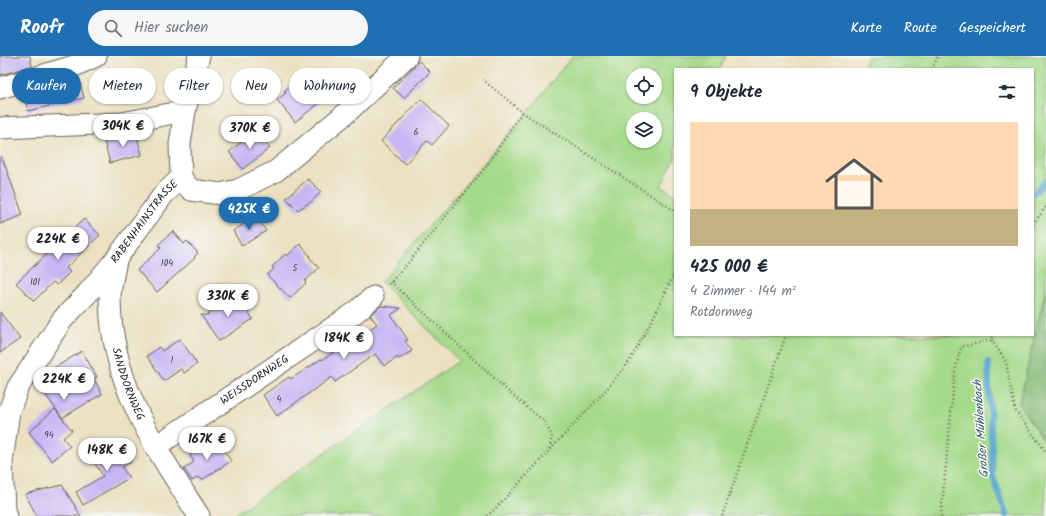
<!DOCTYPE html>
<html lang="de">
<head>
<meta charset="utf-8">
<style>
  body { margin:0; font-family:Kalam,sans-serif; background:#f6f6f7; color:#1f2937; height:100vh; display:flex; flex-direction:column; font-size:15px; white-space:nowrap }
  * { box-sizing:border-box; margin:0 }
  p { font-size:13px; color:#747a83 }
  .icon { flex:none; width:22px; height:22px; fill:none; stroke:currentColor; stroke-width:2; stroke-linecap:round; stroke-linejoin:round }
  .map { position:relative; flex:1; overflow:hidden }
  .details { position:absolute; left:674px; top:12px; width:360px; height:268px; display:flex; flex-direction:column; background:#fff; border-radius:0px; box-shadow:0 1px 3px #0004 }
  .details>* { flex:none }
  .hud { position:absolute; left:12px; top:12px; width:380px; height:36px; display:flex; gap:8px }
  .fabs { position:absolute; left:626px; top:12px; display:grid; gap:8px }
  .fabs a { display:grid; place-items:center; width:36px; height:36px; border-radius:50%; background:#fff; box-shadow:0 1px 3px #0004; font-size:20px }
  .price { position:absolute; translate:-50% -34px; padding:0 9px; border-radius:14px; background:#fff; color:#222; font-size:13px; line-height:26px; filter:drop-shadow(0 1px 2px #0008) }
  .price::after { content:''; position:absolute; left:50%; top:24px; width:12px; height:9px; margin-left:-6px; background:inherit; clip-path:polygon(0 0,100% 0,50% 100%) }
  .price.on { background:#1f6fb2; color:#fff }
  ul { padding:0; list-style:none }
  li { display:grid; align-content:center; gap:8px; height:212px; padding:0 16px }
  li+li { border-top:1px solid #e0e1e3 }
  li span { display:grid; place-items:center; height:124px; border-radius:0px; color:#555 }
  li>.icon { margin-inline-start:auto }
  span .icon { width:72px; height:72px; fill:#fffc; stroke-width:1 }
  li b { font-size:17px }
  h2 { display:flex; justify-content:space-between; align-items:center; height:48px; padding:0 16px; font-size:17px }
  .pill { padding:0 14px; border-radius:18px; background:#fff; box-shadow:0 1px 3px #0004; font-size:14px; line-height:36px }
  .pill.on { background:#1f6fb2; color:#fff }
  header { display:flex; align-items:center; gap:24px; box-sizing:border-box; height:56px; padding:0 20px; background:#1f6fb2; color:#fff }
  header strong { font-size:19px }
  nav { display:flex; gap:22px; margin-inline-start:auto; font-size:14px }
  .search { width:280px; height:36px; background:#f6f6f7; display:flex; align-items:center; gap:10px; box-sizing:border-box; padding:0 14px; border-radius:22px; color:#747a83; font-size:15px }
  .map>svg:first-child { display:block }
  .green { fill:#a5da8a; stroke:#607b53; fill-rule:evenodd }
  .forest { fill:#84ba76; stroke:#506b49 }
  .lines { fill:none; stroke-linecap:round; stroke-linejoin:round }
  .stream { stroke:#59a6d2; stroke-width:6 }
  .building { fill:#c6b7f4 }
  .minor-casing { stroke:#646156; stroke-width:23 }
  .path { stroke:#646156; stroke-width:2.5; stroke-dasharray:1 3; stroke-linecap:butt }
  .minor { stroke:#fff; stroke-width:21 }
  .labels { text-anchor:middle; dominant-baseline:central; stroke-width:3; stroke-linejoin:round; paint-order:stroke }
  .number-label { font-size:9px; fill:#464352 }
  .street-label { font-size:11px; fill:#1c1c1c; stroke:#f6f6f2 }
  .water-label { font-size:12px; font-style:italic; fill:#375a6e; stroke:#f6f6f2 }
</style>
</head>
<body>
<header>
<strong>Roofr</strong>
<div class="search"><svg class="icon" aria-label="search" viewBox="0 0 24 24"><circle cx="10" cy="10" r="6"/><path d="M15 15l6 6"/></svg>Hier suchen</div>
<nav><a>Karte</a><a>Route</a><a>Gespeichert</a></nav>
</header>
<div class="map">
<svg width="1046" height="460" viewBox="0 0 1046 460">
  <rect width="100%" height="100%" fill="#f6f6f2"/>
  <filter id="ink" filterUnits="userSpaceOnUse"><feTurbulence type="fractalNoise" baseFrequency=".025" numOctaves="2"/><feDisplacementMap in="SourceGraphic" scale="8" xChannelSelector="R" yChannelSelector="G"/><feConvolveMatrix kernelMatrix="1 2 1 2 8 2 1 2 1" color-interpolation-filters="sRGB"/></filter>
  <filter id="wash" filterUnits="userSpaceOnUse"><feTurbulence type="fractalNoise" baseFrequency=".012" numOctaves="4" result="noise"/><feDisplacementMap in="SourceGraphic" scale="16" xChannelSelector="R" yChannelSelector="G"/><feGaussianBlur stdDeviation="0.9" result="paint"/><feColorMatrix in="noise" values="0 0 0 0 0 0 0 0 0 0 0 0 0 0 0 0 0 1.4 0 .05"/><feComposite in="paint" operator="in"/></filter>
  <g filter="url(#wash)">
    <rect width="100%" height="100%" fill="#ebe1c1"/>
    <!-- green -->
    <path class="green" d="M572,0H726L720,13H675V102L661,130L675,139V279H1033V13H862L868,0H1046V232L1019,348L1046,388V460H232L459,305L381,226L529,55ZM633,19H655V41H633ZM633,63H655V85H633Z"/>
    <!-- forest -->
    <path class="forest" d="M1046,232V388L1019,348Z"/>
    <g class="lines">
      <!-- stream -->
      <g class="stream">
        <path d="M1033,138L1046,125"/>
        <path d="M988,306L993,420L1007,460"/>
      </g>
    </g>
    <g id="blocks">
      <!-- building -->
      <g class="building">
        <path d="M0,0H30L32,10L0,19Z"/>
        <path d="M419,5L430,16L404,42L393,32Z"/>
        <path d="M306,17L310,22L317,23L316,30L326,42L295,66L277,44L286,37L284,35Z"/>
        <path d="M79,21L84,42L28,55L24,38Z"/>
        <path d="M421,43L449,70L432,89L427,85L405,108L381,85Z"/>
        <path d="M256,74L270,92L243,113L229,96Z"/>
        <path d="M136,77L142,99L110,107L104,85Z"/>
        <path d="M0,101H2L23,159L0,168Z"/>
        <path d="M308,123L321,136L312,145L298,154L286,142Z"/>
        <path d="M256,160L266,175L242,190L233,175Z"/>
        <path d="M84,163L100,179L66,212L70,216L57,229L53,226L34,245L16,227Z"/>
        <path d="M173,175L184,188L187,185L198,197L194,201L195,202L157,236L137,214L161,192L158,189Z"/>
        <path d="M300,188L310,200L309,201L319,212L305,225L306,227L290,242L267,219L274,213L272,211L285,198L287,200Z"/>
        <path d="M237,239L253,263L219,285L201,259H207Z"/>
        <path d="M381,250L401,252L391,259L408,284L405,285L412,295L399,303L398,301L384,310L375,298L335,326L332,321L277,360L263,339L289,321L291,323L321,303L322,304L342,291V292L377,268L370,259Z"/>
        <path d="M0,256L20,283L0,297Z"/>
        <path d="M180,283L197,308L184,317L181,313L164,325L147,300L159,291L162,295Z"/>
        <path d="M82,295L97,321L94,323L102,338L62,362L72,374L63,382L70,390L52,405L29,376L55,353L62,362L36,325L38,322L50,313L51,314Z"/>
        <path d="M216,382L231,405L202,424L199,421L192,425L184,413L194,406L190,399Z"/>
        <path d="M119,385L131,406L122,411L129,422L83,449L76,436L103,420L91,401Z"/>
        <path d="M62,429L81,460H37L25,438Z"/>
      </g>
    </g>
  </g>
  <g filter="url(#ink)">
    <use href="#blocks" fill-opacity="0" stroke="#646156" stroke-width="1"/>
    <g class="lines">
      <defs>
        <g id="minor">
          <path d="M0,32L74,10L96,0"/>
          <path d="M0,72L122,67L185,55"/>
          <path d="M181,122L191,134L221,138L238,134L276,115L345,58L407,0"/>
          <path id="s1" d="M116,204C114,217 110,230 110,243C111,329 155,391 199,460"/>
          <path id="s2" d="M155,391L356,256L373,241"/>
          <path id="s3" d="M6,460L4,454L2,406L9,355L18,331L62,264L87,238L116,203L164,138L181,122L180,88L185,55L199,0"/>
        </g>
      </defs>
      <!-- minor casing -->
      <use href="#minor" class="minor-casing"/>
      <!-- path -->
      <g class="path">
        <path d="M932,13L938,0"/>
        <path d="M522,56L675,155"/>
        <path d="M1033,168L1046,151"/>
        <path d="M391,226L510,337L545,366L552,380L549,394"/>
        <path d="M389,228L409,206L485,112L522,56L483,24"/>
        <path d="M992,284L1006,306L1015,354L1046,396"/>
        <path d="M487,460L495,453L605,335L629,306L652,264L675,216"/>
        <path d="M722,460L786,279"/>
        <path d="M941,460L955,316L961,291L992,284L993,279"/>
      </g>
      <!-- minor -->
      <use href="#minor" class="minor"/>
    </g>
  </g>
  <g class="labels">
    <!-- number labels -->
    <g class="number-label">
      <text x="416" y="76">6</text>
      <text x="167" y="207">104</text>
      <text x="295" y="212">5</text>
      <text x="35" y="226">101</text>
      <text x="172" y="304">1</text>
      <text x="279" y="343">4</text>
      <text x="49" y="379">94</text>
    </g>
    <!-- street labels -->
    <g class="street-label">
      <text stroke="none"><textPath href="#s3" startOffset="340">RABENHAINSTRASSE</textPath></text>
      <text stroke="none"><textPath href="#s2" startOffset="120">WEISSDORNWEG</textPath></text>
      <text stroke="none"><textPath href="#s1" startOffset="127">SANDDORNWEG</textPath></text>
    </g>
    <!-- water labels -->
    <g class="water-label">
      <text transform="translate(981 373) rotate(-94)">Großer Mühlenbach</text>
    </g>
  </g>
</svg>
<div class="fabs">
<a><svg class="icon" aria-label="locate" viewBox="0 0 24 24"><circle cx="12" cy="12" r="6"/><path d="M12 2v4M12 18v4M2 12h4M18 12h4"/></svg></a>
<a><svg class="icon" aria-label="layers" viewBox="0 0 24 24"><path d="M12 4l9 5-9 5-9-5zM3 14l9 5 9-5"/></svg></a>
</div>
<b class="price" style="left:123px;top:92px">304K €</b>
<b class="price" style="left:250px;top:94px">370K €</b>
<b class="price on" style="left:249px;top:175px">425K €</b>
<b class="price" style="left:58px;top:205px">224K €</b>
<b class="price" style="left:228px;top:262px">330K €</b>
<b class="price" style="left:344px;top:304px">184K €</b>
<b class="price" style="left:64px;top:345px">224K €</b>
<b class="price" style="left:207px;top:405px">167K €</b>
<b class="price" style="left:107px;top:416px">148K €</b>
<div class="hud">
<a class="pill on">Kaufen</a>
<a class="pill">Mieten</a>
<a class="pill">Filter</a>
<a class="pill">Neu</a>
<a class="pill">Wohnung</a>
</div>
<section class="details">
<h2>9 Objekte<svg class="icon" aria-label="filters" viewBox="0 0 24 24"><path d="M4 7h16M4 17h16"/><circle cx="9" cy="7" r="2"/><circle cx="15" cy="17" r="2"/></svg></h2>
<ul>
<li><span style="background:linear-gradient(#ffd9b3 70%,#c2b280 0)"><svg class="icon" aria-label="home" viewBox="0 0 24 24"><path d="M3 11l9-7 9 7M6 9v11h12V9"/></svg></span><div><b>425 000 €</b><p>4 Zimmer · 144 m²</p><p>Rotdornweg</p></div></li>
</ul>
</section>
</div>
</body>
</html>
